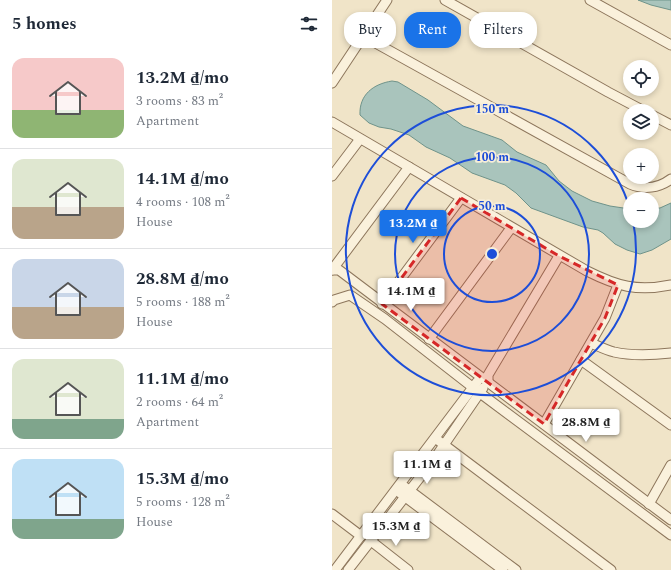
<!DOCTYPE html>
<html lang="en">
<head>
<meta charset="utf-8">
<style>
  body { margin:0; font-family:Spectral,serif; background:#f6f6f7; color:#1f2937; height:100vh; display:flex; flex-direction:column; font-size:15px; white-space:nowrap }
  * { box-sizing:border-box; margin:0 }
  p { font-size:13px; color:#747a83 }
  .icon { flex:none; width:22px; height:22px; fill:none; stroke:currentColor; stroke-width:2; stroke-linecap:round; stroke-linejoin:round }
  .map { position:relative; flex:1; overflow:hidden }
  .details { display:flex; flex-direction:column; background:#fff; width:332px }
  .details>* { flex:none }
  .banner { position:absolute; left:12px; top:12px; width:267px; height:36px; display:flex; gap:8px }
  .tools { position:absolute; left:291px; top:60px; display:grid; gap:8px }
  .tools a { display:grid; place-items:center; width:36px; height:36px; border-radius:50%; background:#fff; box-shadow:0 2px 6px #0003; font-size:20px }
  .price { position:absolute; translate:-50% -34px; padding:0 9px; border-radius:4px; background:#fff; color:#222; font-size:13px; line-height:26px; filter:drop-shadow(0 1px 2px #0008) }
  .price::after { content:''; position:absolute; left:50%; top:24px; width:12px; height:9px; margin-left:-6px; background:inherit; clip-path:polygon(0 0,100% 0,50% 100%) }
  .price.selected { background:#1a73e8; color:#fff }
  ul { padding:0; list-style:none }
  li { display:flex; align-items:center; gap:12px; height:100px; padding:0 12px }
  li+li { border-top:1px solid #e0e1e3 }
  li span { display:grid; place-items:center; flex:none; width:112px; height:80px; border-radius:12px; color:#555 }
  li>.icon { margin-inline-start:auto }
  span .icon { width:48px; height:48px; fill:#fffc; stroke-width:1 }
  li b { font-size:17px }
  h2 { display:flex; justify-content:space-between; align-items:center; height:48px; padding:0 12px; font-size:17px }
  .tag { padding:0 14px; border-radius:16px; background:#fff; box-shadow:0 2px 6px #0003; font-size:14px; line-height:36px }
  .tag.selected { background:#1a73e8; color:#fff }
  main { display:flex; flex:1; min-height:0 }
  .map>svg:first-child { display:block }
  .water { fill:#a9c4bc; stroke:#6f938a }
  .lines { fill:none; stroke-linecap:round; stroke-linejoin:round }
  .minor-casing { stroke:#8d765c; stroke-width:11 }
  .minor { stroke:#faf1dc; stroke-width:9 }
  .marked { fill:#d62828; fill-opacity:0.2; stroke:#d62828; stroke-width:3; stroke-dasharray:8 5; stroke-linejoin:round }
  .ring { fill:none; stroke:#1d4ed8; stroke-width:2 }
  .centre { fill:#1d4ed8; stroke:#f7eed8; stroke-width:2 }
  .ring-label { font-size:12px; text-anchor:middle; font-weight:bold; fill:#1d4ed8; stroke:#f7eed8; stroke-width:3.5; stroke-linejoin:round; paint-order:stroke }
</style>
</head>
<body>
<main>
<section class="details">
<h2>5 homes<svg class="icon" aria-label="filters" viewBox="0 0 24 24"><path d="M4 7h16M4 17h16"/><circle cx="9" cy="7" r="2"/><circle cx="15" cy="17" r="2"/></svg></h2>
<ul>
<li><span style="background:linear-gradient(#f6c9c9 65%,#8fb573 0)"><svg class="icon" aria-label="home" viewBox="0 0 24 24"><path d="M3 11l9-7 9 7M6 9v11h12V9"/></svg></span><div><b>13.2M ₫/mo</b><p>3 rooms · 83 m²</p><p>Apartment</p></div></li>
<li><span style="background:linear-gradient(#dfe7d0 60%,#b9a48a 0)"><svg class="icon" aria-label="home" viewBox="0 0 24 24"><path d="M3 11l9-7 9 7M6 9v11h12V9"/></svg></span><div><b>14.1M ₫/mo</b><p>4 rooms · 108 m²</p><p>House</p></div></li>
<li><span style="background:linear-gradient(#c9d6e8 60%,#b9a48a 0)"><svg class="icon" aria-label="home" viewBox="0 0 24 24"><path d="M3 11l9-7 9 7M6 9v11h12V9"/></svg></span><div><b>28.8M ₫/mo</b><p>5 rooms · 188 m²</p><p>House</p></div></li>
<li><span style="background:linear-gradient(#dfe7d0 75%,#7fa58c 0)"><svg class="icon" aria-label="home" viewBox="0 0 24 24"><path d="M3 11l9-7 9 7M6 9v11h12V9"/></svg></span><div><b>11.1M ₫/mo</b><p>2 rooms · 64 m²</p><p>Apartment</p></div></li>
<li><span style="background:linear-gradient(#bfe0f5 75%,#7fa58c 0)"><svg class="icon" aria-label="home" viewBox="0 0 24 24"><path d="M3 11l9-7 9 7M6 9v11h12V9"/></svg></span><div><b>15.3M ₫/mo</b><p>5 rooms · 128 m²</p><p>House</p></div></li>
</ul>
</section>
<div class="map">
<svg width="339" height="570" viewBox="0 0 339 570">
  <rect width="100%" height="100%" fill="#f0e4c8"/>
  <!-- water -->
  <g class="water">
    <path d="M306,0H339V10L319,5Z"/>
    <path d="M60,81L66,82L96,100L131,126L170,140L185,152L214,165L227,181L240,191L260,201L278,206L298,209V221H320V208H328L339,203V239L320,250L308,254L295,250L283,244L271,233L266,230L251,227L199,208L184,193L173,185L140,173L118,158L94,147L77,135L59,129L47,127L37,123L28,115C27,95 41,84 60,81Z"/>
  </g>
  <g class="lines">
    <defs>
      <g id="minor">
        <path d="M113,0L276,92L312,111"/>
        <path d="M258,0L339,45"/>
        <path d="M31,36L298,184C312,190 327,188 339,179"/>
        <path d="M0,83L55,0"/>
        <path d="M320,115L339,125"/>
        <path d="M0,122L255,271C285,286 305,292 339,285"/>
        <path d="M0,176L28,139"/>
        <path d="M0,270H7L339,520"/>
        <path d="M0,270L77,167"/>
        <path d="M0,302L2,300L18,295L53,319L148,393L339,535"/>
        <path d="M50,304L129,198"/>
        <path d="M97,339L179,228"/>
        <path d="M259,343C266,346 274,350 282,352C300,356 321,355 339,353"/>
        <path d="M249,360L339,425"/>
        <path d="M156,382V375L227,256"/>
        <path d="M212,424L273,318L286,285"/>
        <path d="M107,441L279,570"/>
        <path d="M73,487L184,570"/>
        <path d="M68,493L171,570"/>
        <path d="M317,504L339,465"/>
        <path d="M0,514L29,536"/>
        <path d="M39,541L76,570"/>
        <path d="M3,570L145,382"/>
        <path d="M16,570L103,458L151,388"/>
      </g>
    </defs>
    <!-- minor casing -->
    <use href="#minor" class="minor-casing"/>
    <!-- minor -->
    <use href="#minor" class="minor"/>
  </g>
  <!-- marked area -->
  <path class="marked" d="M129,198L227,256L286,285L273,318L212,424L50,304Z"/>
  <!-- distance rings -->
  <g class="ring">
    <circle cx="160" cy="254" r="48"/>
    <circle cx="160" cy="254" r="97"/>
    <path d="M301 221A145 145 0 1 1 298 209"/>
  </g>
  <circle cx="160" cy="254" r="6" class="centre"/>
  <g class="ring-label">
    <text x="160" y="113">150 m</text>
    <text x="160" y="161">100 m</text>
    <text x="160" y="210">50 m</text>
  </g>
</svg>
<div class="tools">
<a><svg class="icon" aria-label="locate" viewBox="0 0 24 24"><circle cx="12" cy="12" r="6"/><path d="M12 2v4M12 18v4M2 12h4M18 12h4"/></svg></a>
<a><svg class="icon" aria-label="layers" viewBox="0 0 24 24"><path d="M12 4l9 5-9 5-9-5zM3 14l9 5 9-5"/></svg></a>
<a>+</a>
<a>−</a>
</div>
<b class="price selected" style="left:81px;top:244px">13.2M ₫</b>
<b class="price" style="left:79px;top:312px">14.1M ₫</b>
<b class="price" style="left:254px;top:443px">28.8M ₫</b>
<b class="price" style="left:95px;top:485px">11.1M ₫</b>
<b class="price" style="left:64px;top:547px">15.3M ₫</b>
<div class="banner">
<a class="tag">Buy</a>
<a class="tag selected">Rent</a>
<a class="tag">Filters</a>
</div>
</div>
</main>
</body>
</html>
